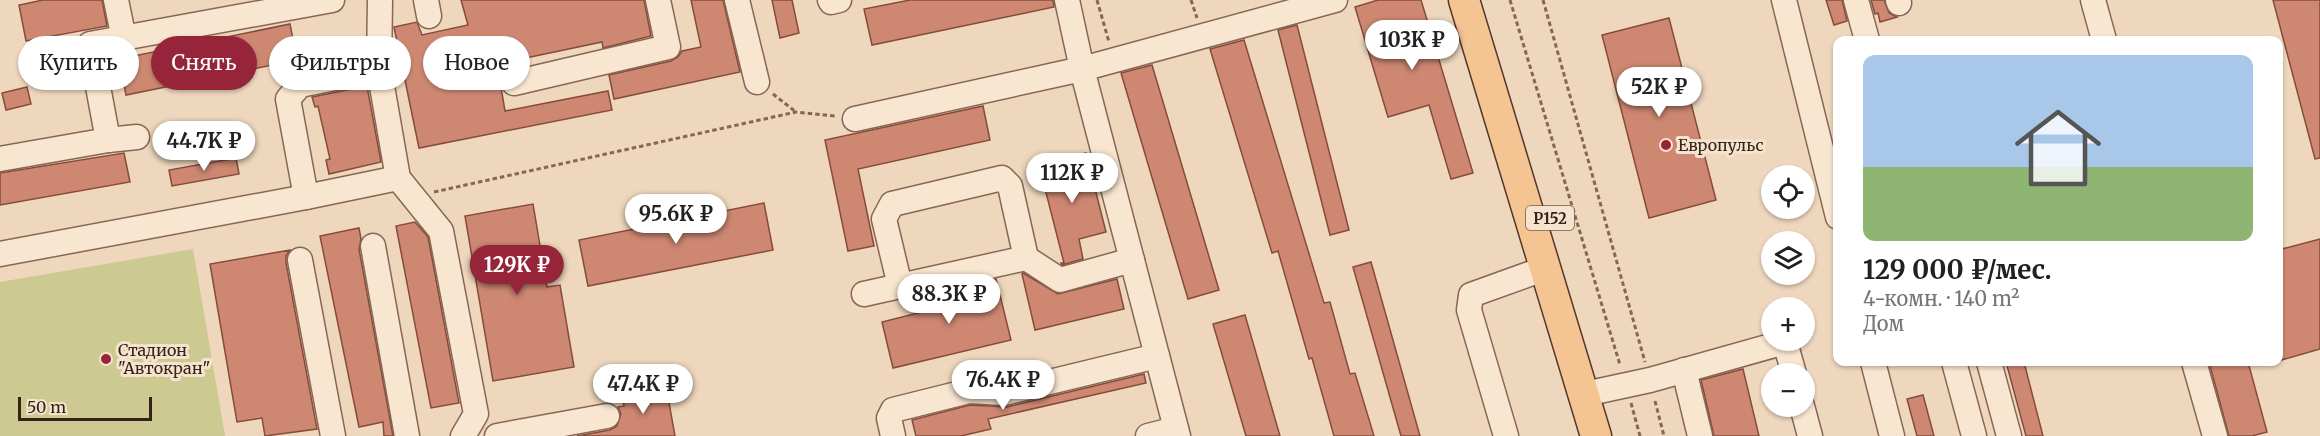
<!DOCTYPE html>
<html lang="ru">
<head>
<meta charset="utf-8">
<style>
  body { margin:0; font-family:Merriweather,serif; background:#f6f6f6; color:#202124; height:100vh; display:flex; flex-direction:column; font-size:22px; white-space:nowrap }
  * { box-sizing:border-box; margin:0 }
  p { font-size:20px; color:#757577 }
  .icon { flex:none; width:33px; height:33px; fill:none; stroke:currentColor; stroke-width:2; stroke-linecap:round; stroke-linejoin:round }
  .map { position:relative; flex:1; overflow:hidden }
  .details { position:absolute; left:1833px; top:36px; width:450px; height:330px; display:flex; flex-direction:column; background:#fff; border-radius:12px; box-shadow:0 2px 4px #0004 }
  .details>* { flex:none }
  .top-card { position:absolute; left:18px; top:36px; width:570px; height:54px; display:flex; gap:12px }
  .buttons { position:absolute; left:1761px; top:165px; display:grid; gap:12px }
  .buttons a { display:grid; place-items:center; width:54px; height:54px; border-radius:50%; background:#fff; box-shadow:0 2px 4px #0004; font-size:30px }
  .scale { position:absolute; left:18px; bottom:15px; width:134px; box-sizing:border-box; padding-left:6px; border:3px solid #35231b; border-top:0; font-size:16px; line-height:21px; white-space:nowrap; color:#35231b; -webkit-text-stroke:4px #f6e3cd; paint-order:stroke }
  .price { position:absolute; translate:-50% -51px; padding:0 14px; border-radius:21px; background:#fff; color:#222; font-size:20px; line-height:39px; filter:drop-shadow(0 2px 3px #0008) }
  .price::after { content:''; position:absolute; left:50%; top:36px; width:18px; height:14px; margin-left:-9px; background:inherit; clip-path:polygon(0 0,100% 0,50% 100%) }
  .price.active { background:#97253a; color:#fff }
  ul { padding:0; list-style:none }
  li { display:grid; align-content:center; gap:12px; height:318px; padding:0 30px }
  li span { display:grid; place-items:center; height:186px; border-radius:12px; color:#555 }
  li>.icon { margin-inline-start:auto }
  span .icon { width:108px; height:108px; fill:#fffc; stroke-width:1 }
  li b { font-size:26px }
  .pill { padding:0 21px; border-radius:27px; background:#fff; box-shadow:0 2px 4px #0004; font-size:21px; line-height:54px }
  .pill.active { background:#97253a; color:#fff }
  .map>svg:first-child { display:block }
  .green { fill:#ccc991 }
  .building { fill:#ce8872; stroke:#864c3b; stroke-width:1.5 }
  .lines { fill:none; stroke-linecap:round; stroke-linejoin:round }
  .minor-casing { stroke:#866756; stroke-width:27 }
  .major-casing { stroke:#54372b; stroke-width:33 }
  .path { stroke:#866756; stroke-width:3; stroke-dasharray:4.5 3; stroke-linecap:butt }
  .minor { stroke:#f9e6d0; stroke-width:24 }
  .major { stroke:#f4c493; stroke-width:30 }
  .poi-dot { fill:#97253a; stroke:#f6e3cd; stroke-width:2 }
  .labels { text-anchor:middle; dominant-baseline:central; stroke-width:6; stroke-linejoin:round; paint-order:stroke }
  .shield { fill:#f6e3cd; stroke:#6f5d50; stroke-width:1.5 }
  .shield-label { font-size:15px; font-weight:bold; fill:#35231b }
  .poi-label { font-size:16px; fill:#35231b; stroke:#f6e3cd; text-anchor:start }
</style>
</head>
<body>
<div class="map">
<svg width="2320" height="436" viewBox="0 0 2320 436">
  <rect width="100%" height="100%" fill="#eed7bd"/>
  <!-- green -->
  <path class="green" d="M193,249L225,436H0V282Z"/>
  <!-- building -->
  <g class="building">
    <path d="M43,0H102L107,26L26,41L19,5Z"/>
    <path d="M461,0H644L651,36L603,48L602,42L497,64L505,111L608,91L612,110L419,148L394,27L417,22L422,35L468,25Z"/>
    <path d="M691,0H723L740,72L614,99L609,75L671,61L678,57L682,51L701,47Z"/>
    <path d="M772,0H792L799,33L780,38Z"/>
    <path d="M910,0H1053L1054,7L872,45L864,9Z"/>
    <path d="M1378,0H1421L1473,173L1451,179L1429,105L1388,117L1355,7Z"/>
    <path d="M1826,0H1842L1847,21L1834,25Z"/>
    <path d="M1871,0H1884L1889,13L1897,17L1880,22L1878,13L1875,14Z"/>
    <path d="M2273,0H2320V158L2315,159Z"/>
    <path d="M1669,18L1716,200L1649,218L1602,35Z"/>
    <path d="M290,24L297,60L126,95L119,59Z"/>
    <path d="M1297,25L1349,230L1330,235L1278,30Z"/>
    <path d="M1244,40L1324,303L1330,302L1350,374L1355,373L1374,436H1334L1312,358L1309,359L1278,251L1272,253L1210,49Z"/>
    <path d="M1152,65L1219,290L1188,299L1121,73Z"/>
    <path d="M367,86L381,162L329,174L326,160L330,159L318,106L315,107L312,97Z"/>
    <path d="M27,87L31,104L6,110L2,93Z"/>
    <path d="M983,106L990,140L858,169L874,246L848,251L825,140Z"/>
    <path d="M124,153L130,182L0,205V173Z"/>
    <path d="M1086,153L1106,232L1079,239L1083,259L1062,265L1061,263H1064L1039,165Z"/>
    <path d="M236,158L239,174L172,186L169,170Z"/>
    <path d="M764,203L773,250L588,286L579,240Z"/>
    <path d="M533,204L547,287L560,285L574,367L493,381L465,216Z"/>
    <path d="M415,222L428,237L459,403L431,408L396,226Z"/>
    <path d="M359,228L361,239L359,249L393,436H384L383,422L359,427L320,236Z"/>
    <path d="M2320,239V349L2278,361V250Z"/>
    <path d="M290,250L286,256V263L317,429L265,436L262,418L237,422L210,264Z"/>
    <path d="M1371,262L1420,436H1401L1353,267Z"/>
    <path d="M1023,273L1058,294L1117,279L1124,309L1035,330L1022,274Z"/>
    <path d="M996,279L1011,340L893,368L882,322L930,310L926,295Z"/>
    <path d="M1245,315L1280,436H1246L1213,324Z"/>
    <path d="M2006,362H2024L2043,436H2026Z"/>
    <path d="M2209,362H2248L2267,432L2252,436H2229Z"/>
    <path d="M1743,369L1759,436H1714L1701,380Z"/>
    <path d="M1144,374L1146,383L988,419L991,429L961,436H916L912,420L970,405L1007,407Z"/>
    <path d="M666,386L675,436H577L610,430L617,426L621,414L618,407L624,406L622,394Z"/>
    <path d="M1923,395L1934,436H1917L1907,399Z"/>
  </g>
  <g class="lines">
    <defs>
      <g id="minor">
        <path d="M116,0L124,39"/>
        <path d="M380,0L379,69L398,178L441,231L476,414L463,436"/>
        <path d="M426,0L429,16"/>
        <path d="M737,0L757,82"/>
        <path d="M830,0L831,2L839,0"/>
        <path d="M1067,0L1082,69L1178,436"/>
        <path d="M1784,0L1838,217"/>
        <path d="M1856,0L1867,40"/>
        <path d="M1898,0L1899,3"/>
        <path d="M2093,0L2104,40"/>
        <path d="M514,83L668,47L658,0"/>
        <path d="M855,119L1082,69L1335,0"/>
        <path d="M108,140L137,137"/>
        <path d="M0,159L108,140L90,44L332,0"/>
        <path d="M306,197L398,178"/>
        <path d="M373,246L407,436"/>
        <path d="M0,254L306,197L288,99L300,85L379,69"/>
        <path d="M1026,258L900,286L884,219L892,204L1002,178L1010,186L1026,258L1060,280L1132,260"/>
        <path d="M300,260L333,436"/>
        <path d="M864,294L900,286"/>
        <path d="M1873,362L1892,436"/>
        <path d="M1954,362L1974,436"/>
        <path d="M1989,362L2009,436"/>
        <path d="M2194,362L2215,436"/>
        <path d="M1684,370L1700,436"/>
        <path d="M1585,394L1650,380L1785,342L1794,374"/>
        <path d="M1802,406L1810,436"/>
        <path d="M497,436L607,416"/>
        <path d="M893,436L889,418L893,410L969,391L1004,393L1157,356"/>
        <path d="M1148,436L1176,429"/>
        <path d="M1506,436L1469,310L1471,295L1546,268"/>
      </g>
      <path id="major" d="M1464,0L1596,436"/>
    </defs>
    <!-- minor casing -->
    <use href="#minor" class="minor-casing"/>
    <!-- major casing -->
    <use href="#major" class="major-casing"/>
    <!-- path -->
    <g class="path">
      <path d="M1097,0L1109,42"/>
      <path d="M1191,0L1197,18"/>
      <path d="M1510,0L1620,365"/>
      <path d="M1543,0L1645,362"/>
      <path d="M773,94L796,112"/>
      <path d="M434,192L796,112L835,116"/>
      <path d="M1655,401L1664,436"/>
      <path d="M1631,403L1640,436"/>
    </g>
    <!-- minor -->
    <use href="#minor" class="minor"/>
    <!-- major -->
    <use href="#major" class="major"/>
  </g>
  <!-- markers -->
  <g class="poi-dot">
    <circle cx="1666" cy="145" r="6"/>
    <circle cx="106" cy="359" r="6"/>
  </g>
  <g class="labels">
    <!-- shield labels -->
    <rect class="shield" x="1526" y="206" width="48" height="24" rx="4.5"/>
    <g class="shield-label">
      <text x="1550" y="218">Р152</text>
    </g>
    <!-- poi labels -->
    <g class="poi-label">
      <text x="1678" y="145">Европульс</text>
      <text x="118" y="350">Стадион<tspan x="118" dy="18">"Автокран"</tspan></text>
    </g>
  </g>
</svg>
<div class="buttons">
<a><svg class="icon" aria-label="locate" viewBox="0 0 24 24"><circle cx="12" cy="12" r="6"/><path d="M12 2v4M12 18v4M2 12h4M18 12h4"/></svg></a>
<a><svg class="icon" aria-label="layers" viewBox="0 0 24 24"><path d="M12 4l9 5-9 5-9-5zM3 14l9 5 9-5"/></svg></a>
<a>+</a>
<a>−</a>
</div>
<div class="scale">50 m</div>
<b class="price" style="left:1412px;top:71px">103K ₽</b>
<b class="price" style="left:1659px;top:118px">52K ₽</b>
<b class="price" style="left:204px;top:172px">44.7K ₽</b>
<b class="price" style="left:1072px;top:204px">112K ₽</b>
<b class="price" style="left:676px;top:245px">95.6K ₽</b>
<b class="price active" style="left:517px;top:296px">129K ₽</b>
<b class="price" style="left:949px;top:325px">88.3K ₽</b>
<b class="price" style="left:1003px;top:411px">76.4K ₽</b>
<b class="price" style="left:643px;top:415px">47.4K ₽</b>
<div class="top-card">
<a class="pill">Купить</a>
<a class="pill active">Снять</a>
<a class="pill">Фильтры</a>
<a class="pill">Новое</a>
</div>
<section class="details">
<ul>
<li><span style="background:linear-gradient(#a9c7e8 60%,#8fb573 0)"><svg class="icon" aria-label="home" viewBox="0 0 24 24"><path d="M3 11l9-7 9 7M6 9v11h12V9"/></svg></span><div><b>129 000 ₽/мес.</b><p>4-комн. · 140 m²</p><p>Дом</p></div></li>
</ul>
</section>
</div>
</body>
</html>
